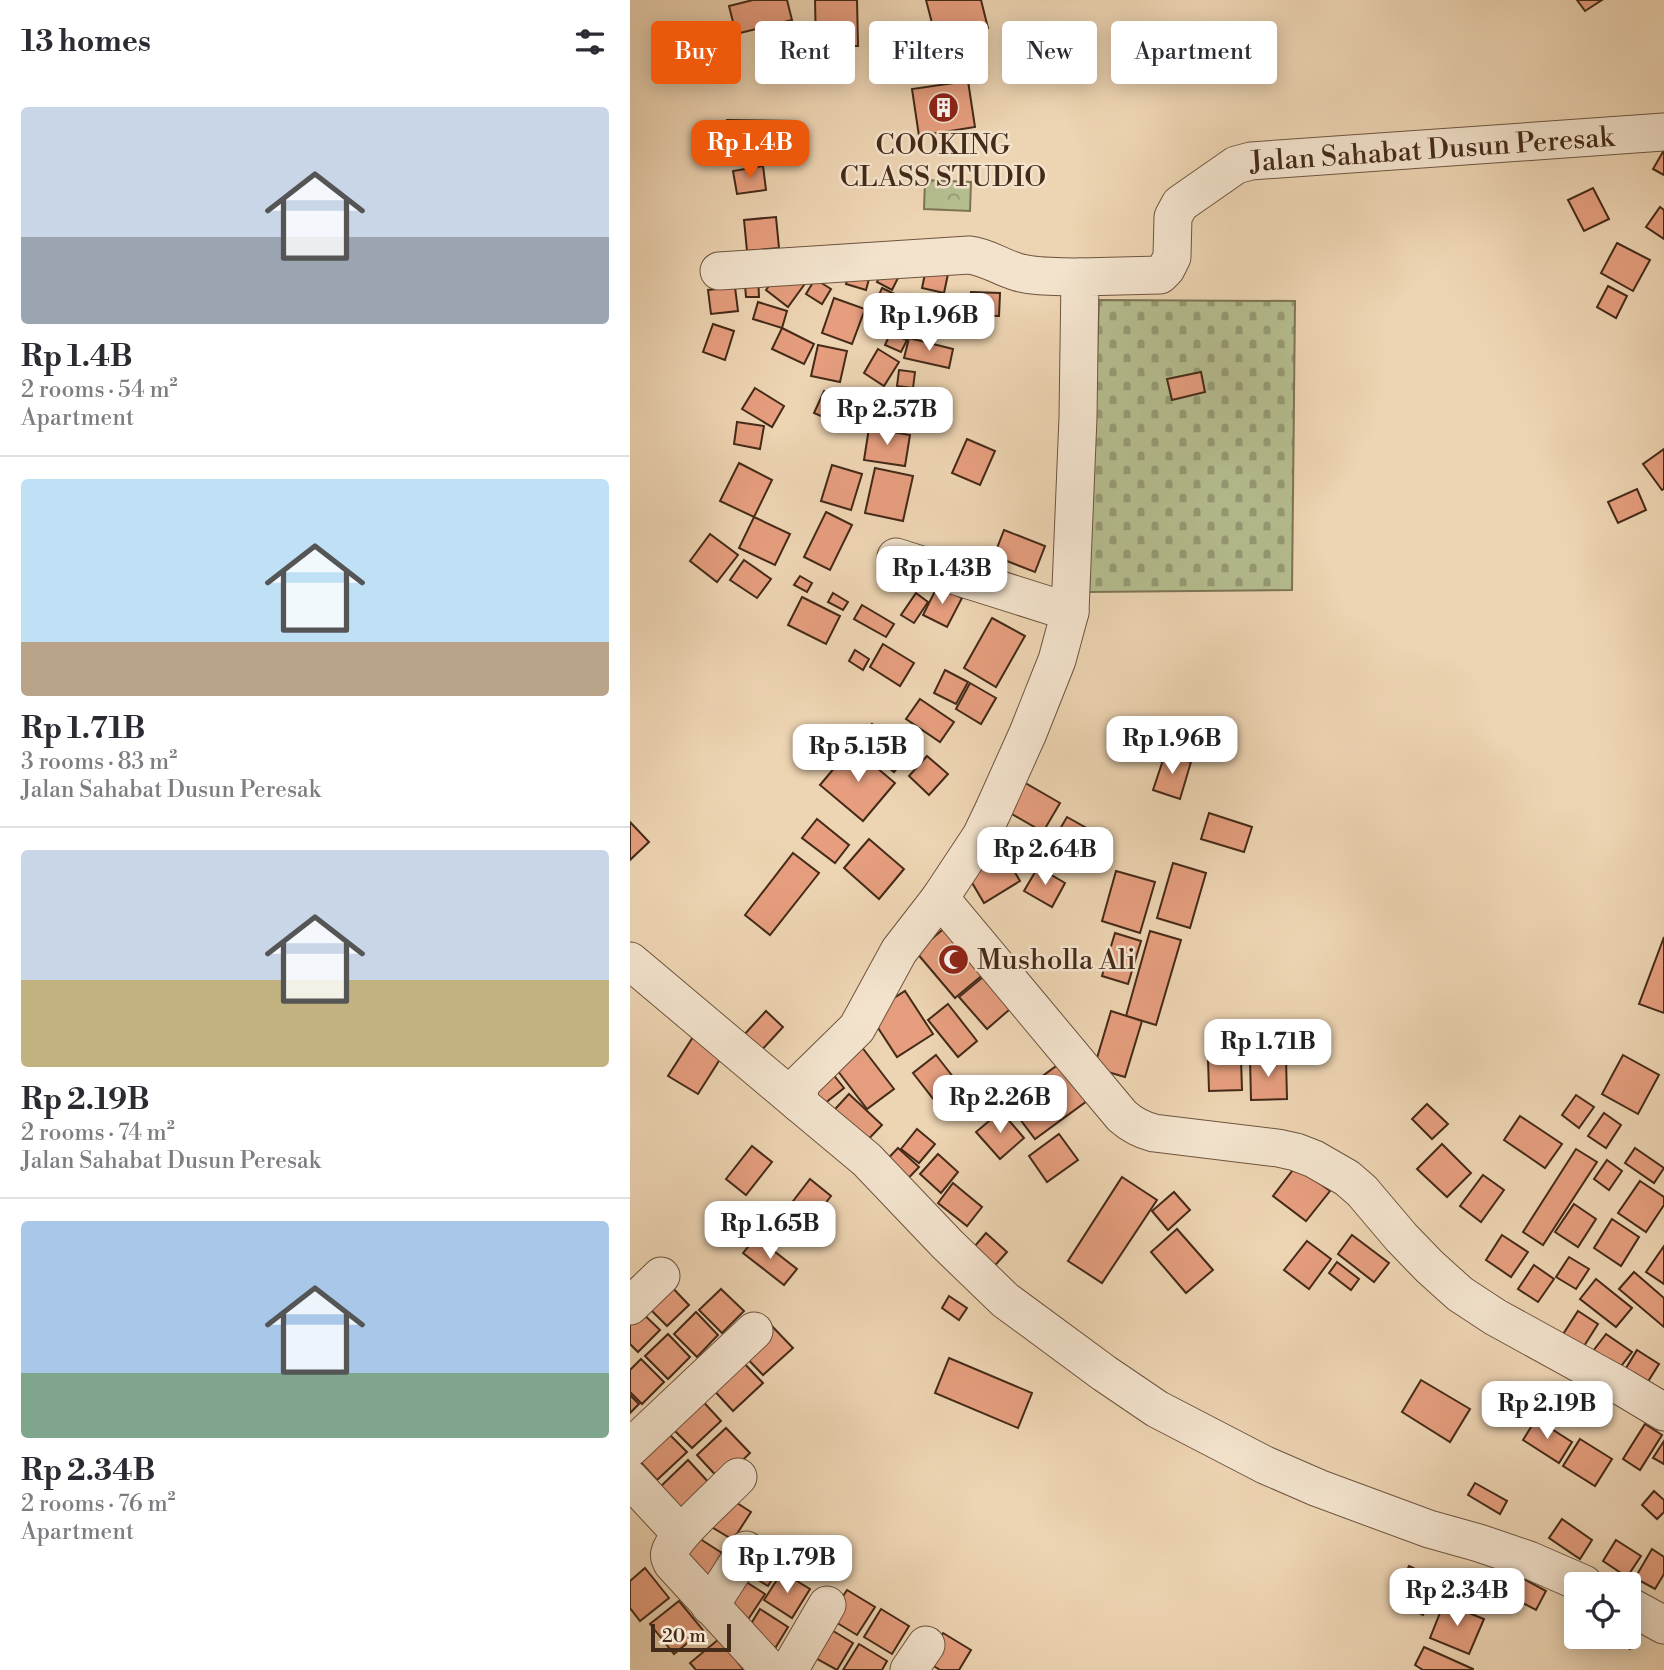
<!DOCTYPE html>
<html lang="en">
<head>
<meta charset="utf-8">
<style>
  body { margin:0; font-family:"Libre Bodoni",serif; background:#f2f2f3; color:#2b2b33; height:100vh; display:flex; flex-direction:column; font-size:26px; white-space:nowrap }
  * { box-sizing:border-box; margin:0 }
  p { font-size:23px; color:#7c7c81 }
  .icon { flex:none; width:38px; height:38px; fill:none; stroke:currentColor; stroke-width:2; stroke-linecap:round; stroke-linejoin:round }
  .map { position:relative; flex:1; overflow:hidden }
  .drawer { display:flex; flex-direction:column; background:#fff; width:630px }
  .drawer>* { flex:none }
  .guide { position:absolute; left:21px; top:21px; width:665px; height:63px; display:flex; gap:14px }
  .controls { position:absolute; left:934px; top:1572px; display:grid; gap:14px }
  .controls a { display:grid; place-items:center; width:77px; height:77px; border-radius:7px; background:#fff; box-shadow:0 4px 18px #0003; font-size:35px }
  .scale { position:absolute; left:21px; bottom:18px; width:80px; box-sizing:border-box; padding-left:7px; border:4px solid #442a18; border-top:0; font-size:19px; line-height:24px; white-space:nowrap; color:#442a18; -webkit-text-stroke:5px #f3e3cd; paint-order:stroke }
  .price { position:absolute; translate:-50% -60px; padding:0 16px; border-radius:14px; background:#fff; color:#222; font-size:23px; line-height:46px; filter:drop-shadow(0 2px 4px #0008) }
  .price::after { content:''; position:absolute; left:50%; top:42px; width:21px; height:16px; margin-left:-10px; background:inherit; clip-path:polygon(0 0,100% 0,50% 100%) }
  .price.current { background:#ea580c; color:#fff }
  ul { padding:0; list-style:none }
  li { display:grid; align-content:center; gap:14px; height:371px; padding:0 21px }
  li+li { border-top:2px solid #e1e1e2 }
  li span { display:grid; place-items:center; height:217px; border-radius:7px; color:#555 }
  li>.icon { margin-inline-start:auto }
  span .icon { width:126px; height:126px; fill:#fffc; stroke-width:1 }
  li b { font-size:30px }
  h2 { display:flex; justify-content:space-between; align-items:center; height:84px; padding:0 21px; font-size:30px }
  .chip { padding:0 24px; border-radius:7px; background:#fff; box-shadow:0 4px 18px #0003; font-size:24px; line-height:63px }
  .chip.current { background:#ea580c; color:#fff }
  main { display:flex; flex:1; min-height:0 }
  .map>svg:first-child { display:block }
  .cemetery { fill:url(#cemetery-stones); stroke:#7c7454; stroke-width:2 }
  .park { fill:url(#park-crowns); stroke:#7c7454; stroke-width:2 }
  .building { fill:#e69e7e; stroke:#442a18; stroke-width:2 }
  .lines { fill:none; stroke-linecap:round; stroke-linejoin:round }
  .minor-casing { stroke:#6e543e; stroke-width:39 }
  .minor { stroke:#f3e3cd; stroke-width:37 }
  .labels { text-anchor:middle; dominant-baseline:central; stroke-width:5; stroke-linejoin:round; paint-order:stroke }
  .poi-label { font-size:28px; fill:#442a18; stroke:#f3e3cd }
  .street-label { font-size:28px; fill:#442a18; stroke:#f3e3cd }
</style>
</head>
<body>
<main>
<section class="drawer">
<h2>13 homes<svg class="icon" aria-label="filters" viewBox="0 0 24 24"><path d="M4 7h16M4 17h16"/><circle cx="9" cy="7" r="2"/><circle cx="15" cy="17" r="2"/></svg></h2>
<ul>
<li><span style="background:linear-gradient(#c9d6e8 60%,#9aa5b1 0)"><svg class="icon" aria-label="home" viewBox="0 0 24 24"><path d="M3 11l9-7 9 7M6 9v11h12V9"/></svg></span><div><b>Rp 1.4B</b><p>2 rooms · 54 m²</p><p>Apartment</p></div></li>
<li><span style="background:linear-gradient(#bfe0f5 75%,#b9a48a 0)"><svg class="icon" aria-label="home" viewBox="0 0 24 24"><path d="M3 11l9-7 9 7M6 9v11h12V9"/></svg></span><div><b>Rp 1.71B</b><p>3 rooms · 83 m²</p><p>Jalan Sahabat Dusun Peresak</p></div></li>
<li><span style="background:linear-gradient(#c9d6e8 60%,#c2b280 0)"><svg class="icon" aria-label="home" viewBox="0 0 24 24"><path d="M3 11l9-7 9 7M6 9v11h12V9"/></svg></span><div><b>Rp 2.19B</b><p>2 rooms · 74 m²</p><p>Jalan Sahabat Dusun Peresak</p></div></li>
<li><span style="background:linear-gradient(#a9c7e8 70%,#7fa58c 0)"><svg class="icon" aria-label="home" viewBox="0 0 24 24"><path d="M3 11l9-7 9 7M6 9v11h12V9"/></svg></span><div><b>Rp 2.34B</b><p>2 rooms · 76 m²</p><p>Apartment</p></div></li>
</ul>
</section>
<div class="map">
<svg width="1034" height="1670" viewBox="0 0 1034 1670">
  <defs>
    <pattern id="cemetery-stones" width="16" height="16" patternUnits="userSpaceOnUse" patternTransform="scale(1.75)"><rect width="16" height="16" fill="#b5bd8f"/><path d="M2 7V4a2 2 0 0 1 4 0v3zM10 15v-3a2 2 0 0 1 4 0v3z" fill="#959a74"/></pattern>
    <pattern id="park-crowns" width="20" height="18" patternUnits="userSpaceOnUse" patternTransform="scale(1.75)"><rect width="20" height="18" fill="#b5bd8f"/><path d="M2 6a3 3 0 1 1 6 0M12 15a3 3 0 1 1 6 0" fill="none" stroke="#959a74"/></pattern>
  </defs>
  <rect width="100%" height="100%" fill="#edd4b2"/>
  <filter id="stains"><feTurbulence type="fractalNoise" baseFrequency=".00286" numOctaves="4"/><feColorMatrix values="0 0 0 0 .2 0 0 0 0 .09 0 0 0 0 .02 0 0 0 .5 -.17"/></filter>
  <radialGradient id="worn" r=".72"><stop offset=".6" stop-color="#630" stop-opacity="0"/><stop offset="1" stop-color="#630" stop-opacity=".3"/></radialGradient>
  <!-- cemetery -->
  <path class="cemetery" d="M469,300L665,301L662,590L459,592Z"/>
  <!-- park -->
  <path class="park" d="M295,180L341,182L340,211L294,209Z"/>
  <!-- building -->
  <g class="building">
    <path d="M123,0H157L162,20L106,34L99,6Z"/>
    <path d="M185,0H227L228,46H186Z"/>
    <path d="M296,0H351L358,28L307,42Z"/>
    <path d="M947,0H972L955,11Z"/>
    <path d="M338,81L345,127L289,136L282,89Z"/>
    <path d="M97,120L165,121V158H97Z"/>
    <path d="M1034,150V175L1023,169Z"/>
    <path d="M133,166L136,190L107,194L103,171Z"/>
    <path d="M963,188L979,219L954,231L938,200Z"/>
    <path d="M1030,207L1034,210V239L1016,227Z"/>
    <path d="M146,217L149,248L117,251L114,220Z"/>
    <path d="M987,243L1020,260L1003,291L971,273Z"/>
    <path d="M256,262L272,270L262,290L247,282Z"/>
    <path d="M222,263L242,268L236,290L216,284Z"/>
    <path d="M152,268L174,285L158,307L136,290Z"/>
    <path d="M296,269L318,274L314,293L292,288Z"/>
    <path d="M128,272L129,297H116L114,273Z"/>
    <path d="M185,279L201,289L192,304L176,294Z"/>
    <path d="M978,286L997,296L986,318L967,307Z"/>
    <path d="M105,287L108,311L81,314L78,290Z"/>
    <path d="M252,288L277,300L269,317L244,306Z"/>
    <path d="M341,292L370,293L369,316L340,315Z"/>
    <path d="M204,298L235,309L222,344L192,333Z"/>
    <path d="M287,300L314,306L310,325L283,318Z"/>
    <path d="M128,302L157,311L152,328L123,319Z"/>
    <path d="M83,324L104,331L95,360L73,352Z"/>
    <path d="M152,328L184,344L174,364L142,349Z"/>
    <path d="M260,334L277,340L271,352L255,345Z"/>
    <path d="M279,338L323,349L319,368L274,358Z"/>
    <path d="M188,345L217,351L210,382L181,376Z"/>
    <path d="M248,349L269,362L254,386L234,373Z"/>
    <path d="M269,370L285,372L283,388L267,386Z"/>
    <path d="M571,372L575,392L542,400L537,379Z"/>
    <path d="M125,388L154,406L142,427L112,409Z"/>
    <path d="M194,391L217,402L207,423L184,413Z"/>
    <path d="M107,422L134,426L130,449L104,444Z"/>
    <path d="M239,428L280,435L275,466L234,460Z"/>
    <path d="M337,439L365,451L350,485L322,473Z"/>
    <path d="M1034,449V489L1032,490L1013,464Z"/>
    <path d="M109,463L142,480L124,517L90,501Z"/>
    <path d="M202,465L232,474L221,510L191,501Z"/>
    <path d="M245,468L283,476L273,521L235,513Z"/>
    <path d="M1007,489L1016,510L988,523L978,502Z"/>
    <path d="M196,512L222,525L200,570L174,557Z"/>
    <path d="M124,517L160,534L145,565L109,548Z"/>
    <path d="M374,530L415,546L405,572L364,556Z"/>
    <path d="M80,534L108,555L87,582L60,561Z"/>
    <path d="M114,560L141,579L127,598L100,580Z"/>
    <path d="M170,576L182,583L177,592L164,585Z"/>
    <path d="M308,585L332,598L317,627L293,615Z"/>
    <path d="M203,593L218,602L213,610L198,602Z"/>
    <path d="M286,593L298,602L284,623L271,615Z"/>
    <path d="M172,597L210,616L196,644L158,625Z"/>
    <path d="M232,605L264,624L256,637L224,619Z"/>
    <path d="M362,618L395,636L366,687L334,668Z"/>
    <path d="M253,644L284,663L270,686L240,667Z"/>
    <path d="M225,650L239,659L233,670L219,661Z"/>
    <path d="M315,670L338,682L326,704L304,693Z"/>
    <path d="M340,683L366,698L351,724L326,709Z"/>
    <path d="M290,699L324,722L310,742L276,719Z"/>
    <path d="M242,724L278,755L264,772L227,742Z"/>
    <path d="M222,747L265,783L233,821L190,785Z"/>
    <path d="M535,754L561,762L550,799L523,790Z"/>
    <path d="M297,756L318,774L299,795L279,776Z"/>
    <path d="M385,777L430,803L413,832L368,806Z"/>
    <path d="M579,813L622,827L614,852L571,839Z"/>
    <path d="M437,817L460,830L445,857L421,844Z"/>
    <path d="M187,819L219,845L205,863L172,838Z"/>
    <path d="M0,822L19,842L0,860Z"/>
    <path d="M239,839L274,869L249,899L214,868Z"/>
    <path d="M370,847L390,881L354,903L334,869Z"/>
    <path d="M163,853L189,873L140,935L115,915Z"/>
    <path d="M543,863L576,873L560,928L527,918Z"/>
    <path d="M408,867L435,883L422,907L394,891Z"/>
    <path d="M486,871L525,882L510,933L472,921Z"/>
    <path d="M323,921L362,967L325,998L286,952Z"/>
    <path d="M520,931L551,940L526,1025L496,1016Z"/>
    <path d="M485,933L511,941L498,984L472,976Z"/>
    <path d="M1034,937V1013L1009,1004Z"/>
    <path d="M359,972L387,1003L357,1029L329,997Z"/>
    <path d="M275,991L303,1034L267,1057L239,1014Z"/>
    <path d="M318,1004L347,1041L328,1057L298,1020Z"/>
    <path d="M136,1011L153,1027L129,1053L112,1037Z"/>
    <path d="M481,1011L512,1021L495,1077L464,1068Z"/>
    <path d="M619,1023L656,1024L655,1051L619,1050Z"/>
    <path d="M63,1037L92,1056L68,1094L38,1076Z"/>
    <path d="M231,1046L264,1089L237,1109L204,1066Z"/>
    <path d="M306,1055L338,1096L315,1114L283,1073Z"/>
    <path d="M993,1055L1029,1075L1008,1114L972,1094Z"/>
    <path d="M611,1058L612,1090L579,1091L578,1059Z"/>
    <path d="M620,1058H656L657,1099L621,1100Z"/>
    <path d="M429,1064L457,1101L405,1139L377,1102Z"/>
    <path d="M202,1073L214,1088L189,1108L177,1092Z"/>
    <path d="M219,1094L252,1125L228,1150L195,1120Z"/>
    <path d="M946,1095L964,1107L949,1128L932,1115Z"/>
    <path d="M797,1104L818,1124L802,1139L782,1119Z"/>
    <path d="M371,1111L394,1138L370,1159L346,1132Z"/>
    <path d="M974,1113L991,1125L976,1148L958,1136Z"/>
    <path d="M890,1116L932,1144L915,1168L874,1140Z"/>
    <path d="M287,1129L305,1144L289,1163L271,1149Z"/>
    <path d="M429,1134L448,1160L417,1182L399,1156Z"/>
    <path d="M812,1144L841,1173L817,1197L787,1169Z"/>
    <path d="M122,1146L142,1162L116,1195L96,1179Z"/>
    <path d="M268,1148L289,1167L269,1188L248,1169Z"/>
    <path d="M1005,1148L1034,1168L1024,1183L995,1163Z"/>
    <path d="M946,1149L967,1162L913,1245L893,1232Z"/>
    <path d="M308,1154L328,1172L311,1193L290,1174Z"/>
    <path d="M977,1160L992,1171L979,1190L964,1179Z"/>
    <path d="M666,1166L700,1191L676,1221L643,1196Z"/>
    <path d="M853,1175L874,1190L851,1222L830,1206Z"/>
    <path d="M492,1177L527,1200L472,1283L438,1261Z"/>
    <path d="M180,1179L201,1196L178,1226L157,1209Z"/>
    <path d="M1010,1181L1034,1197V1205L1016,1232L988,1213Z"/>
    <path d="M323,1183L352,1207L337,1226L308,1203Z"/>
    <path d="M544,1192L560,1210L538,1230L522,1211Z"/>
    <path d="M944,1204L966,1219L948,1247L925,1232Z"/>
    <path d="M982,1219L1009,1237L991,1266L964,1248Z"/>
    <path d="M547,1229L583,1270L556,1293L521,1252Z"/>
    <path d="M356,1233L377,1252L360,1271L339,1253Z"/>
    <path d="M722,1235L759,1263L744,1282L708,1254Z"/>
    <path d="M872,1235L898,1252L881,1277L856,1260Z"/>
    <path d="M126,1237L167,1269L154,1285L113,1253Z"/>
    <path d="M677,1241L701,1259L679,1289L654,1270Z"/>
    <path d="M1034,1246V1284L1016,1272Z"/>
    <path d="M939,1257L959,1269L946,1289L926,1277Z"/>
    <path d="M707,1262L729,1279L721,1290L699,1273Z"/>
    <path d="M904,1265L924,1279L908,1302L888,1289Z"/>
    <path d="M1004,1272L1034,1298V1327L989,1289Z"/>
    <path d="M966,1279L1002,1308L986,1327L950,1299Z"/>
    <path d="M36,1281L59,1305L37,1326L14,1303Z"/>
    <path d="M91,1289L114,1311L92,1333L69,1310Z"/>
    <path d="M319,1296L337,1308L329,1320L312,1308Z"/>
    <path d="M7,1308L30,1330L8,1352L0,1344V1315Z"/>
    <path d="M948,1311L968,1324L949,1354L928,1342Z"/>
    <path d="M66,1312L88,1335L67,1357L44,1334Z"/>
    <path d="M138,1322L163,1348L133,1375L109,1350Z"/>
    <path d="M38,1334L60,1357L38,1379L15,1356Z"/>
    <path d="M976,1334L1002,1352L985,1374L960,1355Z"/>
    <path d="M1007,1350L1029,1364L1009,1396L987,1383Z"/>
    <path d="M108,1357L133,1383L103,1411L79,1385Z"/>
    <path d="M319,1358L402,1393L388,1428L305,1393Z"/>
    <path d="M11,1359L34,1382L12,1404L0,1392V1370Z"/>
    <path d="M791,1380L840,1409L820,1442L772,1412Z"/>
    <path d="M0,1395L9,1404L0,1413Z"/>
    <path d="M67,1395L91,1421L62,1448L37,1423Z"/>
    <path d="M906,1419L942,1442L929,1463L893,1440Z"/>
    <path d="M1015,1424L1032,1435L1010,1470L993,1459Z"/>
    <path d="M32,1427L57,1452L27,1480L3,1454Z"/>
    <path d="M96,1428L120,1453L91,1481L67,1455Z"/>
    <path d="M950,1439L982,1459L965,1486L933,1466Z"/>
    <path d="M1034,1441V1464L1023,1458Z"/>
    <path d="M58,1460L82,1486L53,1514L29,1488Z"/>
    <path d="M845,1483L877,1501L870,1514L838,1495Z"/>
    <path d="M1024,1491L1034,1500V1512L1027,1519L1012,1505Z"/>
    <path d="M93,1494L121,1512L103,1540L75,1523Z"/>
    <path d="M932,1519L962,1540L950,1559L919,1538Z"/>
    <path d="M64,1535L92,1553L75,1581L47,1563Z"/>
    <path d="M986,1540L1011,1556L997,1577L973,1561Z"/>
    <path d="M128,1541L155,1558L138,1586L110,1569Z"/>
    <path d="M1022,1549L1034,1557V1574L1025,1589L1005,1578Z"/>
    <path d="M779,1566L810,1581L793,1615L762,1600Z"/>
    <path d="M15,1568L39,1598L10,1621L0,1608V1581Z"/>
    <path d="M152,1572L180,1589L162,1618L134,1600Z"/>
    <path d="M107,1576L135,1594L117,1621L90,1604Z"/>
    <path d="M890,1577L916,1591L906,1610L880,1596Z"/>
    <path d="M217,1590L245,1607L227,1635L199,1618Z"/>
    <path d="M49,1601L73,1630L44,1654L20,1624Z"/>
    <path d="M814,1603L854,1619L839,1654L800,1638Z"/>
    <path d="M130,1609L158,1627L141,1655L113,1637Z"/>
    <path d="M251,1609L279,1626L262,1654L234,1637Z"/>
    <path d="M999,1615L1014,1624L1000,1649L978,1637L999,1636Z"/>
    <path d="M195,1626L223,1643L207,1670L178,1654Z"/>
    <path d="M313,1633L341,1650L329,1670H310L296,1661Z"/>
    <path d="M89,1639L113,1669L112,1670H66L60,1663Z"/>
    <path d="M229,1644L257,1661L252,1670H213Z"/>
    <path d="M794,1647L843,1669V1670H793L785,1665Z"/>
  </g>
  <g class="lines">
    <defs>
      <g id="minor">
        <path d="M1034,132L621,161L606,165L550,204L543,217L542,257L536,269L530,275L450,277L448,417L440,612L427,660L398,733L363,811L351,836L310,898L492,1116C502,1125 512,1130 524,1133L648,1148L666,1152L684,1159L717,1178L732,1191L771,1237L800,1267L830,1294L865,1317L994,1388L1034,1412"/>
        <path d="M89,271L339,255C357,257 370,267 387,272C407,278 430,276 450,277"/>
        <path d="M266,557L440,612"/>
        <path d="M310,898L269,951L227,1028L172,1082L169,1088L170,1104L237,1160L317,1244L375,1300L474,1373L527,1409L635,1465L688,1488L799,1529L849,1543L899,1560L954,1584"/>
        <path d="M0,961L170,1104"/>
        <path d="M0,1306L31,1276"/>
        <path d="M0,1448L124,1331"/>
        <path d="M108,1477C93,1493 45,1534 40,1552C38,1557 40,1558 42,1563L140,1670"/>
        <path d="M0,1479L51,1534"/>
        <path d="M80,1606L116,1550"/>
        <path d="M999,1606L1034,1625"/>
        <path d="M159,1670L197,1605"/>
        <path d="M279,1670L296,1645"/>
      </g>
    </defs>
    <!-- minor casing -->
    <use href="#minor" class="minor-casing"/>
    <!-- minor -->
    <use href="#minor" class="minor"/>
  </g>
  <!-- icons -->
  <defs>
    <symbol id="building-disc" viewBox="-11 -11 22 22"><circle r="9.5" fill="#8f2418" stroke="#f3e3cd"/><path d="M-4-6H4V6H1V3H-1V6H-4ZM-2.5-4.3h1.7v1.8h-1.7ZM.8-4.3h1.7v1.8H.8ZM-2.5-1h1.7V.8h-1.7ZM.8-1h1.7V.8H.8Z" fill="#fff"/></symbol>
    <symbol id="mosque-disc" viewBox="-11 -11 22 22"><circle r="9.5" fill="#8f2418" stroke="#f3e3cd"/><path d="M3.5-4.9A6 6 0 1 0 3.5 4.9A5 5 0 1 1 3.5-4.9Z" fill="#fff"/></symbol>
  </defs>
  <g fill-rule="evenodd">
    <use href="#building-disc" x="296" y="90" width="35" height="35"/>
    <use href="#mosque-disc" x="306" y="942" width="35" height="35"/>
  </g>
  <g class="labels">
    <!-- poi labels -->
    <g class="poi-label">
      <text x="313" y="145">COOKING<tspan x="313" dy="32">CLASS STUDIO</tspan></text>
      <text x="347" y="960" text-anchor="start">Musholla Ali</text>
    </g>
    <!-- street labels -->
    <g class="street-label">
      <text transform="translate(802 150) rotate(-4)">Jalan Sahabat Dusun Peresak</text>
    </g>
  </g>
  <rect width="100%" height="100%" filter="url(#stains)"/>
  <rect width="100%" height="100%" fill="url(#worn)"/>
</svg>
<div class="controls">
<a><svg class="icon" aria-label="locate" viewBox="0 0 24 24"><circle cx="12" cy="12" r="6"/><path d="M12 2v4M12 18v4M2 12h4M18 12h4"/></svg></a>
</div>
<div class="scale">20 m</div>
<b class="price current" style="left:120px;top:180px">Rp 1.4B</b>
<b class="price" style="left:299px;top:353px">Rp 1.96B</b>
<b class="price" style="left:257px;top:447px">Rp 2.57B</b>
<b class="price" style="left:312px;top:606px">Rp 1.43B</b>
<b class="price" style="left:542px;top:776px">Rp 1.96B</b>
<b class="price" style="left:228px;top:784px">Rp 5.15B</b>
<b class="price" style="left:415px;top:887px">Rp 2.64B</b>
<b class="price" style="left:638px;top:1079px">Rp 1.71B</b>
<b class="price" style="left:370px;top:1135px">Rp 2.26B</b>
<b class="price" style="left:140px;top:1261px">Rp 1.65B</b>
<b class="price" style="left:917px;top:1441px">Rp 2.19B</b>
<b class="price" style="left:157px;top:1595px">Rp 1.79B</b>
<b class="price" style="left:827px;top:1628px">Rp 2.34B</b>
<div class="guide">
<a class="chip current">Buy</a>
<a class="chip">Rent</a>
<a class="chip">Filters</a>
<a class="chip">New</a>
<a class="chip">Apartment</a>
</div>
</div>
</main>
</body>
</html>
